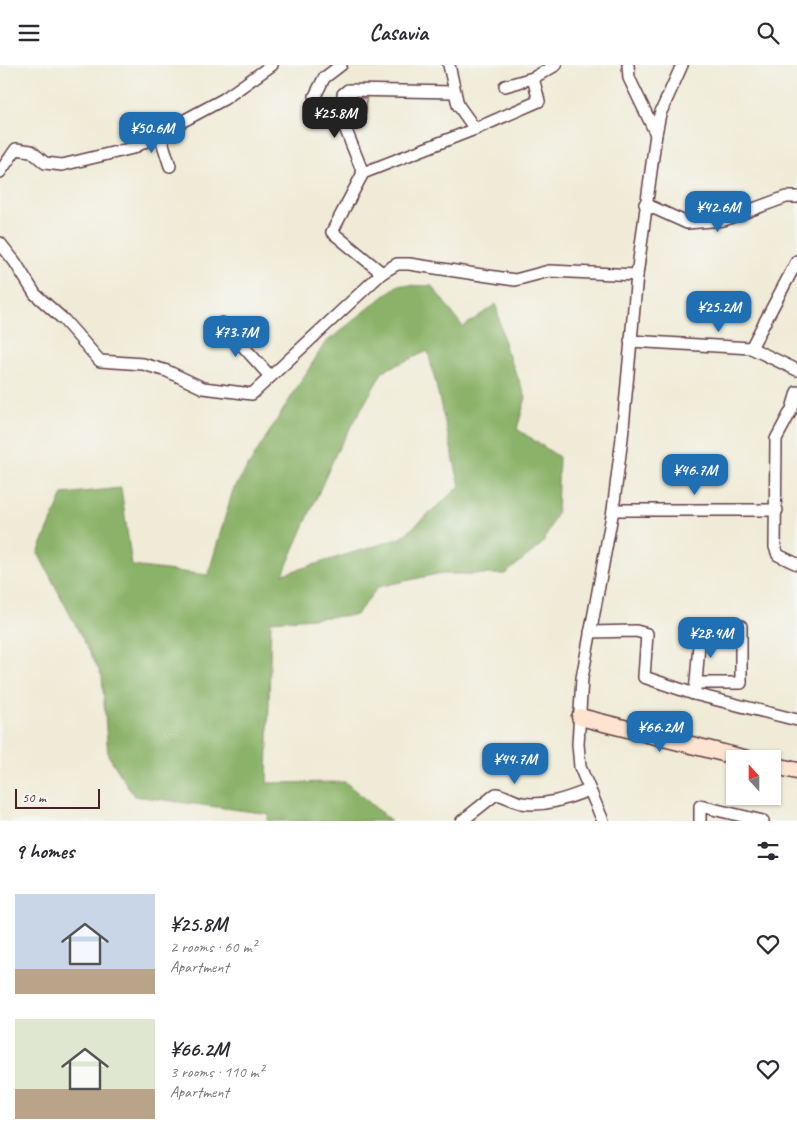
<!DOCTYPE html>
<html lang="en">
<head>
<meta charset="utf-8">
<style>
  body { margin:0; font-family:Caveat,sans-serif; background:#f2f2f3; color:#2b2b33; height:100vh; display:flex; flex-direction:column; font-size:19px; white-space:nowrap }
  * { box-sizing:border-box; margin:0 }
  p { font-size:16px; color:#7c7c81 }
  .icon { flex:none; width:28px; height:28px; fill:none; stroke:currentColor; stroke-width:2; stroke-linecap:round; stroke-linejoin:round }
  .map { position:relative; height:756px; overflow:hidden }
  .details { display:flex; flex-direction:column; background:#fff; flex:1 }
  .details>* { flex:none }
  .needle { width:32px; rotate:339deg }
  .controls { position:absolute; left:726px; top:685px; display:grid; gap:10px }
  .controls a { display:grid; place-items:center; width:55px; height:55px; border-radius:0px; background:#fff; box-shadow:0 1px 4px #0004; font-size:25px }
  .scale { position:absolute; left:15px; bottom:12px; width:85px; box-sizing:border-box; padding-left:5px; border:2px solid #4a1f2b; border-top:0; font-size:14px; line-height:18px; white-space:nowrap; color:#4a1f2b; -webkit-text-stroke:4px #f6f6f2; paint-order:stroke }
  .price { position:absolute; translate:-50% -42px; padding:0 11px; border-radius:10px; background:#1f6fb2; color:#fff; font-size:16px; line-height:32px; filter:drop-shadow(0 1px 2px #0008) }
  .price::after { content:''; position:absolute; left:50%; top:30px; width:15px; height:11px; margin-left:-8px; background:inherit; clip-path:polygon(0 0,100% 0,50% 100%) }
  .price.selected { background:#222; color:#fff }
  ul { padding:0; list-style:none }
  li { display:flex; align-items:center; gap:15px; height:125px; padding:0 15px }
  li span { display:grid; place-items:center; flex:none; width:140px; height:100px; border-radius:0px; color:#555 }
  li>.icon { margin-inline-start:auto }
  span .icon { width:60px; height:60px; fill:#fffc; stroke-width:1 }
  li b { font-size:21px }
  h2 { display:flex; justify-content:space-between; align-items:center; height:60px; padding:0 15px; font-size:21px }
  header { display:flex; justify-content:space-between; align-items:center; height:65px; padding:0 15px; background:#fff; font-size:22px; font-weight:600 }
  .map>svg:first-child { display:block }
  .forest { fill:#8ab268; stroke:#6a684a; fill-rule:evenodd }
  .building { fill:#df9fd2 }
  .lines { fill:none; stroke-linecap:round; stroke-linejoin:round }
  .street-casing { stroke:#633e45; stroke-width:14 }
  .secondary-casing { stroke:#633e45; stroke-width:19 }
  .street { stroke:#fff; stroke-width:11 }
  .secondary { stroke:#fde4d0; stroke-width:16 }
</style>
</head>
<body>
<header><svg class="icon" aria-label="menu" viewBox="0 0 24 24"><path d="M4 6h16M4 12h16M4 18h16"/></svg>Casavia<svg class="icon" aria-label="search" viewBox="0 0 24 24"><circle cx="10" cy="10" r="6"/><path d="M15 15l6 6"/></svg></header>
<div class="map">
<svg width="797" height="756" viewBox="0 0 797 756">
  <rect width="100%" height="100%" fill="#f6f6f2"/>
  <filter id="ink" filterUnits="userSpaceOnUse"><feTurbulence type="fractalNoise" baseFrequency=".02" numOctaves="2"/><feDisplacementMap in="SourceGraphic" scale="10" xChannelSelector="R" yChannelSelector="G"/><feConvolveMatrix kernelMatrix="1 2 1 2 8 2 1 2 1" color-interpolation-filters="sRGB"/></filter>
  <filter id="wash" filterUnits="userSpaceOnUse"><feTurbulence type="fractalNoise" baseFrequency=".0096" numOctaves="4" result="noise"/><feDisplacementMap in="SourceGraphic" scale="20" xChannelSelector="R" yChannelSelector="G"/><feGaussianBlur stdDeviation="1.12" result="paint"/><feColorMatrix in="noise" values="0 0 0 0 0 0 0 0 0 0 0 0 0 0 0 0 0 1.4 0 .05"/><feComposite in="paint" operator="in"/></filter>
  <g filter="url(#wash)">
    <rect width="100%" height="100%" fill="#efebd6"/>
    <!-- forest -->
    <path class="forest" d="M398,220L432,221L463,262L496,239L505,282L526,332L517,364L559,392L557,447L543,478L505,509H437L378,522L356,550L271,556L267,718L345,717L391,756H267L269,749L134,731L108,690L102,611L38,488L63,429L121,423L132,501L208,510L233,425L325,278ZM428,286L460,421L401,473L283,509L336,388L383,306Z"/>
    <g id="blocks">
      <!-- building -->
      <path class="building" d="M363,33H367L366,49H363V52H350V37Z"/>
    </g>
  </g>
  <g filter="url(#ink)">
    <use href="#blocks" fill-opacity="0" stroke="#633e45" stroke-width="1"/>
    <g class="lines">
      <defs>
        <g id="street">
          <path d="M449,0L458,40L475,64"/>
          <path d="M628,0L629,13L656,69"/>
          <path d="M505,21L533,13L556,0"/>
          <path d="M315,31L324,13L341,0"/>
          <path d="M160,70L170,101"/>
          <path d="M0,107L16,84L31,86L45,98L62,100L133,83L224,34L272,0"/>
          <path d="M363,108L475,64L539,36L533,13"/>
          <path d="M645,139L687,158L724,155L786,132H797"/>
          <path d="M0,178L15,197L35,229L64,255L100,296L143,299L167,306L203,323L252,329L382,208L397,199H409L515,215L549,206L637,210"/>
          <path d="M382,208L332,167L363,108L342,55L343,29L348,25L455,27"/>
          <path d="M222,258L269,310"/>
          <path d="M630,276L751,283L797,305"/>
          <path d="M751,283L797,196"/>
          <path d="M797,327L792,344L776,374L775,482L778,490L797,499"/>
          <path d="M613,445H777"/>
          <path d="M590,567L636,566L647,569L644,612L694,629L797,655"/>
          <path d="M696,618L700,566"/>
          <path d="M694,629L696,618H741V561"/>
          <path d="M462,756L496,729C505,730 514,737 522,738C545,742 568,733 589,725"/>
          <path d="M603,756L580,702L578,679L582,613L613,445L622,373L637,210L656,69L660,49L682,0"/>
          <path d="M700,756V741L763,756"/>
        </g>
        <g id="secondary">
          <path d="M580,652L747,694"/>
          <path d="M772,700L797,706"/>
        </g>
      </defs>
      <!-- street casing -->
      <use href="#street" class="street-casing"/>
      <!-- secondary casing -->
      <use href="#secondary" class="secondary-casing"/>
      <!-- street -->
      <use href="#street" class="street"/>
      <!-- secondary -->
      <use href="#secondary" class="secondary"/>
    </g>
  </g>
</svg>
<div class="controls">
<a><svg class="needle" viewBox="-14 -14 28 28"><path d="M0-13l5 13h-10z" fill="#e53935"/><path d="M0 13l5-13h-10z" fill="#7c7c81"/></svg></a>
</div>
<div class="scale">50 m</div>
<b class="price selected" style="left:335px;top:74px">¥25.8M</b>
<b class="price" style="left:152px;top:89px">¥50.6M</b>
<b class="price" style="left:718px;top:168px">¥42.6M</b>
<b class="price" style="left:719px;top:268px">¥25.2M</b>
<b class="price" style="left:236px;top:293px">¥73.7M</b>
<b class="price" style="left:695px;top:431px">¥46.7M</b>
<b class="price" style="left:711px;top:594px">¥28.4M</b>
<b class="price" style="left:660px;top:688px">¥66.2M</b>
<b class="price" style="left:515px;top:720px">¥44.7M</b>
</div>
<section class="details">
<h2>9 homes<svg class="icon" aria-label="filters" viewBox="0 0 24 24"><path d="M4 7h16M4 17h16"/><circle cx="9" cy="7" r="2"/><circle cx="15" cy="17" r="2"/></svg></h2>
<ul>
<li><span style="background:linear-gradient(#c9d6e8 75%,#b9a48a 0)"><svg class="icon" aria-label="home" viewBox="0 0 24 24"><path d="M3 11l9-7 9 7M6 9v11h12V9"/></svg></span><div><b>¥25.8M</b><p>2 rooms · 60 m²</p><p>Apartment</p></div><svg class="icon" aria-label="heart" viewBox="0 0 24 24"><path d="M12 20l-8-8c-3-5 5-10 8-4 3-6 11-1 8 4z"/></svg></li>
<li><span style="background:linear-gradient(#dfe7d0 70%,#b9a48a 0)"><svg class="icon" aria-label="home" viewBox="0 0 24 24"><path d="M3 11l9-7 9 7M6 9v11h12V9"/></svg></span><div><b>¥66.2M</b><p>3 rooms · 110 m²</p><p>Apartment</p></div><svg class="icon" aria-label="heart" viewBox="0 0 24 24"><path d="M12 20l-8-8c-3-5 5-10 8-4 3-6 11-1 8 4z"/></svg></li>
</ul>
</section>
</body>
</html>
